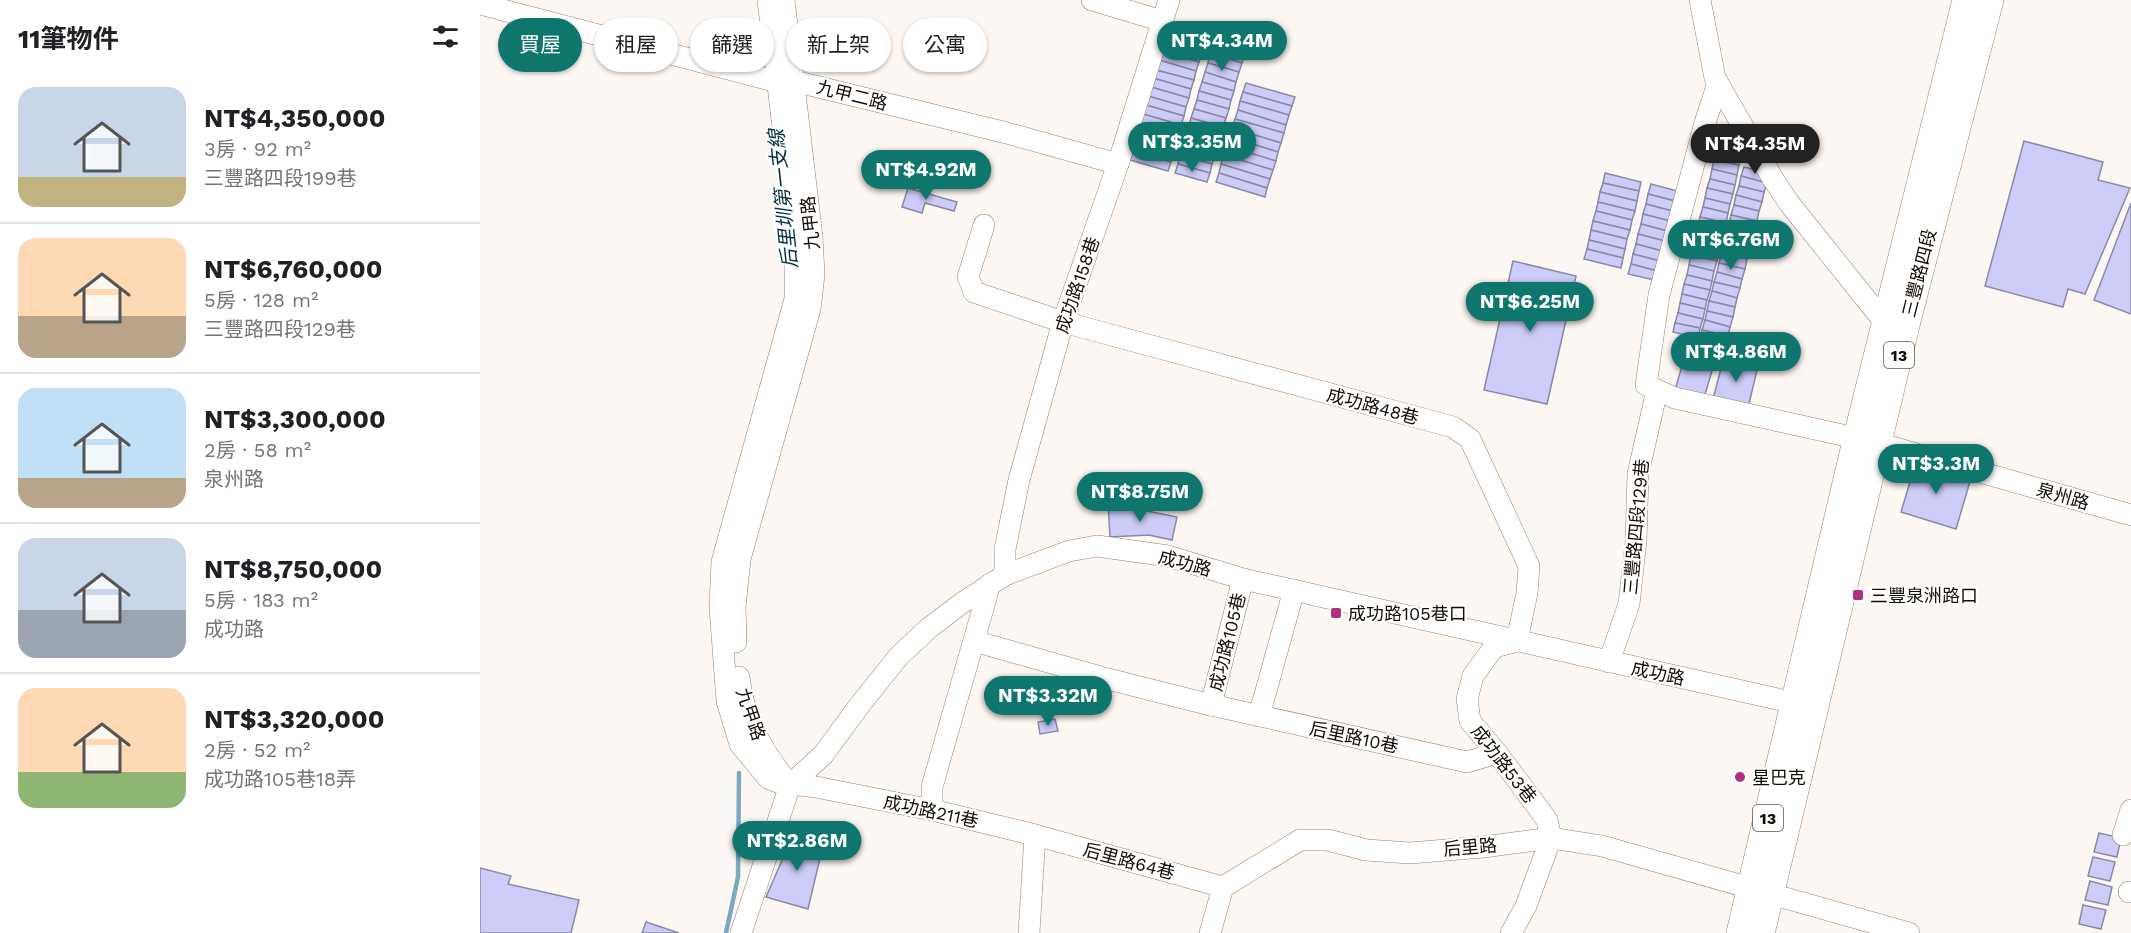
<!DOCTYPE html>
<html lang="zh-TW">
<head>
<meta charset="utf-8">
<style>
  body { margin:0; font-family:"Work Sans","Noto Sans TC",sans-serif; background:#f2f2f2; color:#202124; height:100vh; display:flex; flex-direction:column; font-size:22px; white-space:nowrap }
  * { box-sizing:border-box; margin:0 }
  p { font-size:20px; color:#757577 }
  .icon { flex:none; width:33px; height:33px; fill:none; stroke:currentColor; stroke-width:2; stroke-linecap:round; stroke-linejoin:round }
  .map { position:relative; flex:1; overflow:hidden }
  .panel { display:flex; flex-direction:column; background:#fff; width:480px }
  .panel>* { flex:none }
  .hud { position:absolute; left:18px; top:18px; width:570px; height:54px; display:flex; gap:12px }
  .price { position:absolute; translate:-50% -51px; padding:0 14px; border-radius:21px; background:#0f766e; color:#fff; font-size:20px; line-height:39px; filter:drop-shadow(0 2px 3px #0008) }
  .price::after { content:''; position:absolute; left:50%; top:36px; width:18px; height:14px; margin-left:-9px; background:inherit; clip-path:polygon(0 0,100% 0,50% 100%) }
  .price.active { background:#222; color:#fff }
  ul { padding:0; list-style:none }
  li { display:flex; align-items:center; gap:18px; height:150px; padding:0 18px }
  li+li { border-top:2px solid #e0e0e0 }
  li span { display:grid; place-items:center; flex:none; width:168px; height:120px; border-radius:18px; color:#555 }
  li>.icon { margin-inline-start:auto }
  span .icon { width:72px; height:72px; fill:#fffc; stroke-width:1 }
  li b { font-size:26px }
  h2 { display:flex; justify-content:space-between; align-items:center; height:72px; padding:0 18px; font-size:26px }
  .chip { padding:0 21px; border-radius:27px; background:#fff; box-shadow:0 2px 4px #0004; font-size:21px; line-height:54px }
  .chip.active { background:#0f766e; color:#fff }
  main { display:flex; flex:1; min-height:0 }
  .map>svg:first-child { display:block }
  .lines { fill:none; stroke-linecap:round; stroke-linejoin:round }
  .stream { stroke:#7aa9c0; stroke-width:4.5 }
  .building { fill:#cdccf8; stroke:#8a8aa6; stroke-width:1.5 }
  .minor-casing { stroke:#9a806d; stroke-width:22 }
  .major-casing { stroke:#9a806d; stroke-width:28 }
  .minor { stroke:#fff; stroke-width:21 }
  .major { stroke:#fff; stroke-width:27 }
  .poi-dot { fill:#b0307d; stroke:#fff; stroke-width:2 }
  .labels { text-anchor:middle; dominant-baseline:central; stroke-width:4.5; stroke-linejoin:round; paint-order:stroke }
  .shield { fill:#fff; stroke:#5b5450; stroke-width:1.5 }
  .shield-label { font-size:16px; font-weight:bold; fill:#150b05 }
  .street-label { font-size:18px; fill:#150b05; stroke:#fff }
  .poi-label { font-size:18px; fill:#150b05; stroke:#fff; text-anchor:start }
  .water-label { font-size:20px; font-style:italic; fill:#063142; stroke:#fff }
</style>
</head>
<body>
<main>
<section class="panel">
<h2>11筆物件<svg class="icon" aria-label="filters" viewBox="0 0 24 24"><path d="M4 7h16M4 17h16"/><circle cx="9" cy="7" r="2"/><circle cx="15" cy="17" r="2"/></svg></h2>
<ul>
<li><span style="background:linear-gradient(#c9d6e8 75%,#c2b280 0)"><svg class="icon" aria-label="home" viewBox="0 0 24 24"><path d="M3 11l9-7 9 7M6 9v11h12V9"/></svg></span><div><b>NT$4,350,000</b><p>3房 · 92 m²</p><p>三豐路四段199巷</p></div></li>
<li><span style="background:linear-gradient(#ffd9b3 65%,#b9a48a 0)"><svg class="icon" aria-label="home" viewBox="0 0 24 24"><path d="M3 11l9-7 9 7M6 9v11h12V9"/></svg></span><div><b>NT$6,760,000</b><p>5房 · 128 m²</p><p>三豐路四段129巷</p></div></li>
<li><span style="background:linear-gradient(#bfe0f5 75%,#b9a48a 0)"><svg class="icon" aria-label="home" viewBox="0 0 24 24"><path d="M3 11l9-7 9 7M6 9v11h12V9"/></svg></span><div><b>NT$3,300,000</b><p>2房 · 58 m²</p><p>泉州路</p></div></li>
<li><span style="background:linear-gradient(#c9d6e8 60%,#9aa5b1 0)"><svg class="icon" aria-label="home" viewBox="0 0 24 24"><path d="M3 11l9-7 9 7M6 9v11h12V9"/></svg></span><div><b>NT$8,750,000</b><p>5房 · 183 m²</p><p>成功路</p></div></li>
<li><span style="background:linear-gradient(#ffd9b3 70%,#8fb573 0)"><svg class="icon" aria-label="home" viewBox="0 0 24 24"><path d="M3 11l9-7 9 7M6 9v11h12V9"/></svg></span><div><b>NT$3,320,000</b><p>2房 · 52 m²</p><p>成功路105巷18弄</p></div></li>
</ul>
</section>
<div class="map">
<svg width="1651" height="933" viewBox="0 0 1651 933">
  <rect width="100%" height="100%" fill="#fdf7f3"/>
  <g class="lines">
    <!-- stream -->
    <path class="stream" d="M246,933L258,877L259,773"/>
  </g>
  <!-- building -->
  <g class="building">
    <path d="M687,32L724,43L722,52L684,42Z"/>
    <path d="M684,42L722,52L719,62L681,51Z"/>
    <path d="M733,44L761,52L764,57L762,63L730,53Z"/>
    <path d="M681,51L719,62L716,71L679,60Z"/>
    <path d="M730,53L762,63L759,72L728,63Z"/>
    <path d="M679,60L716,71L714,80L676,70Z"/>
    <path d="M728,63L759,72L756,82L725,72Z"/>
    <path d="M676,70L714,80L711,89L673,78Z"/>
    <path d="M725,72L756,82L754,91L722,82Z"/>
    <path d="M673,78L711,89L709,98L671,87Z"/>
    <path d="M722,82L754,91L751,100L719,91Z"/>
    <path d="M766,83L815,97L812,106L763,92Z"/>
    <path d="M671,87L709,98L706,107L668,96Z"/>
    <path d="M719,91L751,100L749,109L717,100Z"/>
    <path d="M763,92L812,106L809,115L760,101Z"/>
    <path d="M668,96L706,107L704,116L666,105Z"/>
    <path d="M717,100L749,109L746,118L714,109Z"/>
    <path d="M760,101L809,115L806,125L758,110Z"/>
    <path d="M666,105L704,116L701,125L663,114Z"/>
    <path d="M714,109L746,118L743,127L711,118Z"/>
    <path d="M758,110L806,125L804,133L755,119Z"/>
    <path d="M663,114L701,125L699,134L661,123Z"/>
    <path d="M711,118L743,127L740,137L709,127Z"/>
    <path d="M755,119L804,133L801,143L752,128Z"/>
    <path d="M661,123L699,134L696,143L658,133Z"/>
    <path d="M709,127L740,137L738,146L706,137Z"/>
    <path d="M752,128L801,143L798,152L750,137Z"/>
    <path d="M1238,131L1262,137L1260,147L1235,141Z"/>
    <path d="M658,133L696,143L693,152L655,142Z"/>
    <path d="M706,137L738,146L735,155L703,146Z"/>
    <path d="M750,137L798,152L796,161L747,146Z"/>
    <path d="M1544,141L1623,162L1618,180L1650,188L1605,294L1588,289L1583,307L1505,286Z"/>
    <path d="M655,142L693,152L691,162L653,151Z"/>
    <path d="M1238,143L1263,149L1262,157L1236,151Z"/>
    <path d="M703,146L735,155L732,164L700,155Z"/>
    <path d="M747,146L796,161L793,170L744,155Z"/>
    <path d="M653,151L691,162L688,171L650,160Z"/>
    <path d="M1236,151L1262,157L1259,165L1234,160Z"/>
    <path d="M700,155L732,164L730,173L698,164Z"/>
    <path d="M744,155L793,170L790,179L741,164Z"/>
    <path d="M1234,160L1259,165L1257,175L1232,169Z"/>
    <path d="M698,164L730,173L727,182L695,173Z"/>
    <path d="M741,164L790,179L787,188L739,173Z"/>
    <path d="M1264,167L1289,173L1287,183L1261,176Z"/>
    <path d="M1232,169L1257,175L1255,185L1230,179Z"/>
    <path d="M739,173L787,188L785,197L736,182Z"/>
    <path d="M1125,173L1161,182L1159,191L1123,183Z"/>
    <path d="M1261,176L1287,183L1284,192L1259,186Z"/>
    <path d="M1230,179L1255,185L1253,194L1227,188Z"/>
    <path d="M1123,183L1159,191L1157,201L1120,192Z"/>
    <path d="M1171,184L1201,192L1199,202L1168,194Z"/>
    <path d="M1259,186L1284,192L1282,202L1256,195Z"/>
    <path d="M428,188L477,202L474,211L445,203L442,213L422,207Z"/>
    <path d="M1227,188L1253,194L1250,204L1225,198Z"/>
    <path d="M1120,192L1157,201L1155,211L1118,202Z"/>
    <path d="M1168,194L1199,202L1196,212L1166,204Z"/>
    <path d="M1256,195L1282,202L1279,211L1254,205Z"/>
    <path d="M1225,198L1250,204L1248,213L1223,207Z"/>
    <path d="M1118,202L1155,211L1152,220L1116,211Z"/>
    <path d="M1651,203V314L1614,300Z"/>
    <path d="M1166,204L1196,212L1194,222L1163,214Z"/>
    <path d="M1254,205L1279,211L1277,221L1251,215Z"/>
    <path d="M1223,207L1248,213L1246,223L1220,217Z"/>
    <path d="M1116,211L1152,220L1150,230L1113,221Z"/>
    <path d="M1163,214L1194,222L1191,232L1161,224Z"/>
    <path d="M1251,215L1277,221L1274,230L1249,224Z"/>
    <path d="M1220,217L1246,223L1243,233L1218,227Z"/>
    <path d="M1113,221L1150,230L1147,239L1111,230Z"/>
    <path d="M1161,224L1191,232L1189,242L1158,234Z"/>
    <path d="M1249,224L1274,230L1272,240L1246,234Z"/>
    <path d="M1218,227L1243,233L1241,242L1216,236Z"/>
    <path d="M1111,230L1147,239L1145,249L1109,240Z"/>
    <path d="M1158,234L1189,242L1186,252L1156,244Z"/>
    <path d="M1246,234L1272,240L1270,250L1244,243Z"/>
    <path d="M1216,236L1241,242L1239,252L1214,246Z"/>
    <path d="M1109,240L1145,249L1143,258L1107,249Z"/>
    <path d="M1244,243L1270,250L1267,259L1242,253Z"/>
    <path d="M1156,244L1186,252L1184,262L1153,254Z"/>
    <path d="M1214,246L1239,252L1237,261L1211,255Z"/>
    <path d="M1107,249L1143,258L1141,268L1104,259Z"/>
    <path d="M1242,253L1267,259L1265,269L1239,263Z"/>
    <path d="M1153,254L1184,262L1181,272L1151,264Z"/>
    <path d="M1211,255L1237,261L1234,271L1209,265Z"/>
    <path d="M1033,261L1096,276L1067,404L1004,390Z"/>
    <path d="M1239,263L1265,269L1262,279L1237,272Z"/>
    <path d="M1151,264L1181,272L1179,281L1148,274Z"/>
    <path d="M1209,265L1234,271L1232,281L1207,275Z"/>
    <path d="M1237,272L1262,279L1260,288L1234,282Z"/>
    <path d="M1207,275L1232,281L1230,290L1204,284Z"/>
    <path d="M1234,282L1260,288L1257,298L1232,291Z"/>
    <path d="M1204,284L1230,290L1227,300L1202,294Z"/>
    <path d="M1232,291L1257,298L1255,307L1229,301Z"/>
    <path d="M1202,294L1227,300L1225,309L1200,303Z"/>
    <path d="M1229,301L1255,307L1253,317L1227,311Z"/>
    <path d="M1200,303L1225,309L1223,319L1198,313Z"/>
    <path d="M1227,311L1253,317L1250,327L1225,320Z"/>
    <path d="M1198,313L1223,319L1220,328L1195,323Z"/>
    <path d="M1225,320L1250,327L1248,336L1222,330Z"/>
    <path d="M1195,323L1220,328L1218,338L1193,332Z"/>
    <path d="M1222,330L1248,336L1245,346L1220,340Z"/>
    <path d="M1210,339L1239,347L1224,398L1195,390Z"/>
    <path d="M1245,353L1279,362L1267,412L1232,403Z"/>
    <path d="M1436,462L1491,478L1476,529L1421,512Z"/>
    <path d="M628,503L697,517L692,540L669,535L630,537Z"/>
    <path d="M575,719L578,731L560,734L558,722Z"/>
    <path d="M314,833L344,841L328,909L286,897Z"/>
    <path d="M1619,833L1641,838L1637,857L1614,852Z"/>
    <path d="M1613,857L1635,862L1630,881L1608,876Z"/>
    <path d="M0,868L31,876L28,884L99,900L91,933H0Z"/>
    <path d="M1610,881L1632,887L1628,905L1605,900Z"/>
    <path d="M1603,905L1626,910L1621,929L1599,924Z"/>
    <path d="M166,922L199,933H162Z"/>
  </g>
  <g class="lines">
    <defs>
      <g id="minor">
        <path d="M288,0L316,239L315,299L242,562L240,607L247,701L260,744L288,778L297,782L336,787L452,810L555,835L743,887"/>
        <path d="M612,0L682,21"/>
        <path d="M1220,0L1235,78L1293,179L1309,203L1406,324L1417,325"/>
        <path d="M0,4L298,82L314,81L527,133L638,164"/>
        <path d="M1238,83L1225,123L1179,295L1166,385L1195,398L1398,443L1651,515"/>
        <path d="M504,225L488,277L494,292L583,322L973,427L990,439L1049,566L1047,593L1037,641L1014,647L993,676L987,699L990,721L1017,753L1067,820L1071,838L1046,906L1031,933"/>
        <path d="M525,575V549L539,480L583,322L638,164L689,0"/>
        <path d="M494,641L628,679L731,705L987,762L1017,753"/>
        <path d="M256,642L255,607L260,559L330,309L334,275L332,237L304,0"/>
        <path d="M1129,662L1149,604L1156,541L1158,474L1177,390"/>
        <path d="M259,677C263,715 279,745 302,775"/>
        <path d="M731,705L763,579"/>
        <path d="M779,716L814,590"/>
        <path d="M452,810V787L510,584"/>
        <path d="M1643,835L1651,810"/>
        <path d="M1649,892H1651"/>
        <path d="M261,933L310,785L343,755L379,706L419,656L449,628L482,603L525,575L589,551L617,546L688,556L763,579L1315,703L1329,708"/>
        <path d="M549,933L555,835"/>
        <path d="M730,933L743,887L820,840H848L886,850L930,853L1003,847L1071,838L1122,846L1429,933"/>
      </g>
      <g id="major">
        <path d="M1260,933L1377,437L1486,0"/>
        <path d="M1281,933L1426,325L1510,0"/>
      </g>
    </defs>
    <!-- minor casing -->
    <use href="#minor" class="minor-casing"/>
    <!-- major casing -->
    <use href="#major" class="major-casing"/>
    <!-- minor -->
    <use href="#minor" class="minor"/>
    <!-- major -->
    <use href="#major" class="major"/>
  </g>
  <!-- markers -->
  <g class="poi-dot">
    <rect x="1372" y="589" width="12" height="12" rx="3"/>
    <rect x="850" y="607" width="12" height="12" rx="3"/>
    <circle cx="1260" cy="777" r="6"/>
  </g>
  <g class="labels">
    <!-- shield labels -->
    <g class="shield">
      <rect x="1404" y="342" width="30" height="26" rx="4.5"/>
      <rect x="1273" y="805" width="30" height="26" rx="4.5"/>
    </g>
    <g class="shield-label">
      <text x="1419" y="355">13</text>
      <text x="1288" y="818">13</text>
    </g>
    <!-- street labels -->
    <g class="street-label">
      <text transform="translate(372 95) rotate(14)">九甲二路</text>
      <text transform="translate(330 223) rotate(-96)">九甲路</text>
      <text transform="translate(1439 273) rotate(-76)">三豐路四段</text>
      <text transform="translate(597 285) rotate(-71)">成功路158巷</text>
      <text transform="translate(893 406) rotate(15)">成功路48巷</text>
      <text transform="translate(1583 496) rotate(16)">泉州路</text>
      <text transform="translate(1156 527) rotate(-85)">三豐路四段129巷</text>
      <text transform="translate(705 563) rotate(15)">成功路</text>
      <text transform="translate(747 642) rotate(-76)">成功路105巷</text>
      <text transform="translate(1178 673) rotate(12)">成功路</text>
      <text transform="translate(271 714) rotate(71)">九甲路</text>
      <text transform="translate(874 737) rotate(12)">后里路10巷</text>
      <text transform="translate(1024 764) rotate(52)">成功路53巷</text>
      <text transform="translate(451 811) rotate(12)">成功路211巷</text>
      <text transform="translate(990 847) rotate(-5)">后里路</text>
      <text transform="translate(649 861) rotate(15)">后里路64巷</text>
    </g>
    <!-- poi labels -->
    <g class="poi-label">
      <text x="1390" y="595">三豐泉洲路口</text>
      <text x="868" y="613">成功路105巷口</text>
      <text x="1272" y="777">星巴克</text>
    </g>
    <!-- water labels -->
    <g class="water-label">
      <text transform="translate(303 199) rotate(-96)">后里圳第一支線</text>
    </g>
  </g>
</svg>
<b class="price" style="left:742px;top:72px">NT$4.34M</b>
<b class="price" style="left:712px;top:173px">NT$3.35M</b>
<b class="price active" style="left:1275px;top:175px">NT$4.35M</b>
<b class="price" style="left:446px;top:201px">NT$4.92M</b>
<b class="price" style="left:1251px;top:271px">NT$6.76M</b>
<b class="price" style="left:1050px;top:333px">NT$6.25M</b>
<b class="price" style="left:1256px;top:383px">NT$4.86M</b>
<b class="price" style="left:1456px;top:495px">NT$3.3M</b>
<b class="price" style="left:660px;top:523px">NT$8.75M</b>
<b class="price" style="left:568px;top:727px">NT$3.32M</b>
<b class="price" style="left:317px;top:872px">NT$2.86M</b>
<div class="hud">
<a class="chip active">買屋</a>
<a class="chip">租屋</a>
<a class="chip">篩選</a>
<a class="chip">新上架</a>
<a class="chip">公寓</a>
</div>
</div>
</main>
</body>
</html>
